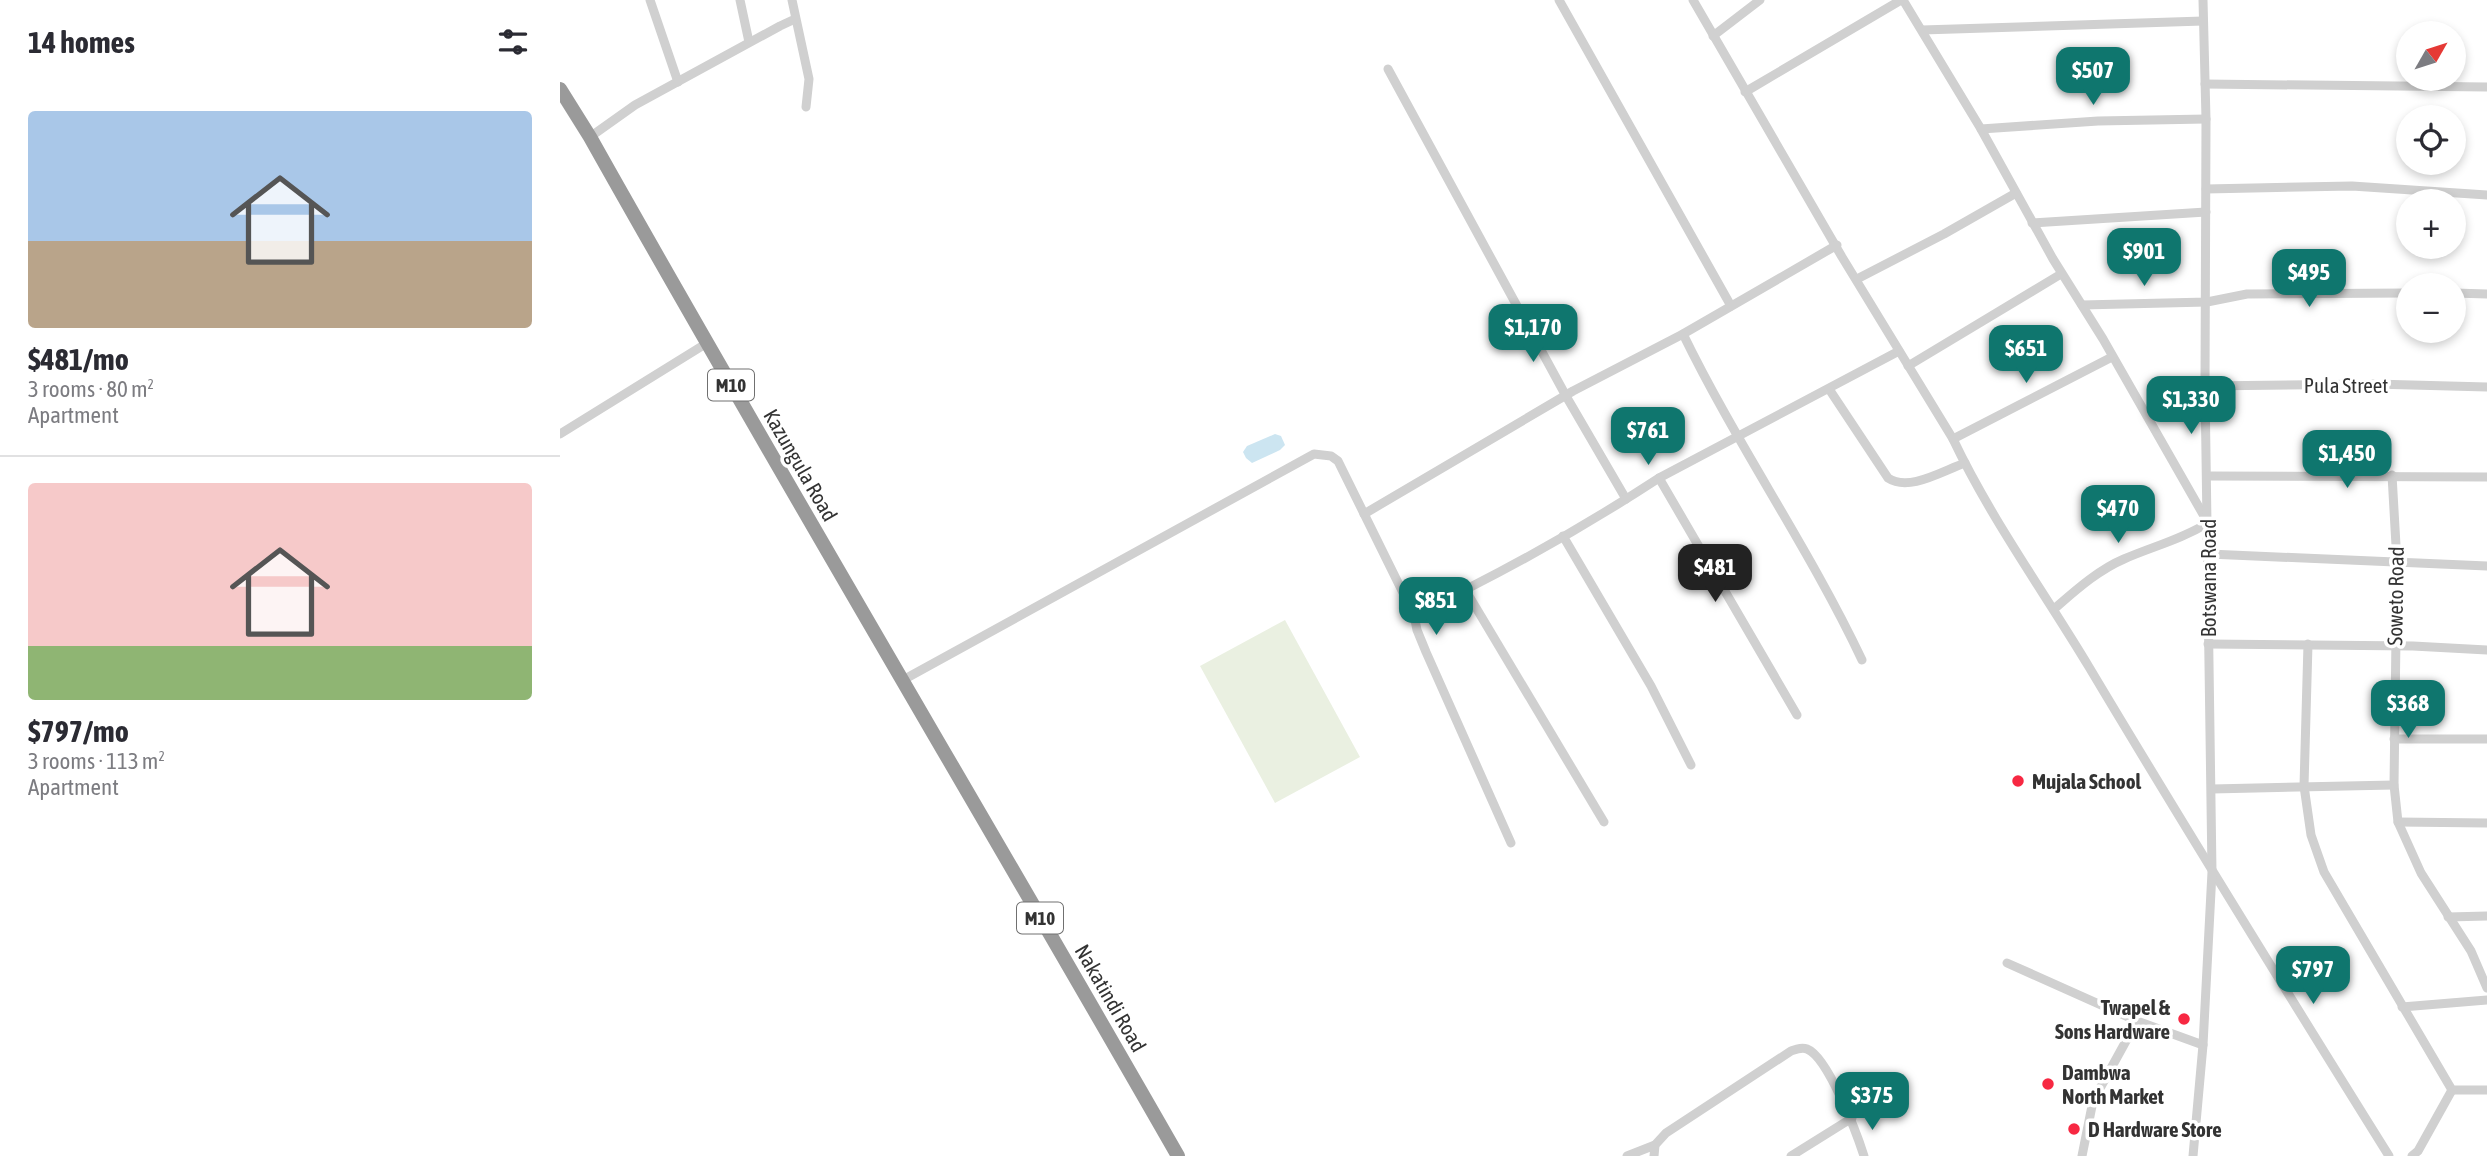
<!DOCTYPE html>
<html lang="en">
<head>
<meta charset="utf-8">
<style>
  body { margin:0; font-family:"Asap Condensed",sans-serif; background:#f2f2f3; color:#2b2b33; height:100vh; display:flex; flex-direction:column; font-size:26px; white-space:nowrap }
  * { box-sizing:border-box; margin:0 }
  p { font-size:23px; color:#7c7c81 }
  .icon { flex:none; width:38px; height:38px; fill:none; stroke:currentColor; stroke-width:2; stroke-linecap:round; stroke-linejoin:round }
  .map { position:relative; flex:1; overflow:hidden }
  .drawer { display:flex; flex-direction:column; background:#fff; width:560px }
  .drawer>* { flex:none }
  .needle { width:46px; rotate:51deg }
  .fabs { position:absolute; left:1836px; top:21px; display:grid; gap:14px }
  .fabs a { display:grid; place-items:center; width:70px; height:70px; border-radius:50%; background:#fff; box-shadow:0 4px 10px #0003; font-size:35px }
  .price { position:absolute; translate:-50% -60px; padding:0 16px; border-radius:14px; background:#0f766e; color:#fff; font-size:23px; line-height:46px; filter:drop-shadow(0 2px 4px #0008) }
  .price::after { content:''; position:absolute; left:50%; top:42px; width:21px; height:16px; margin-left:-10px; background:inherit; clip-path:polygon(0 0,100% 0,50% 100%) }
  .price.active { background:#222; color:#fff }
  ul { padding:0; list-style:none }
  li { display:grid; align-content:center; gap:14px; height:371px; padding:0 28px }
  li+li { border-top:2px solid #e1e1e2 }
  li span { display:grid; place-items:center; height:217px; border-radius:7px; color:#555 }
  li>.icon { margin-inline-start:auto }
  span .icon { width:126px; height:126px; fill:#fffc; stroke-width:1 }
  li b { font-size:30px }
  h2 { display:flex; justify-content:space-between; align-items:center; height:84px; padding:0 28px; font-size:30px }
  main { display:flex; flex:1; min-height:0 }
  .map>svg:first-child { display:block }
  .green { fill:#eaf0e1 }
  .water { fill:#cce5f1 }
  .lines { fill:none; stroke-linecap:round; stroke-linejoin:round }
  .minor { stroke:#d0d0d0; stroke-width:9 }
  .highway { stroke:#9a9a9a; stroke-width:14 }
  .poi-dot { fill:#f72842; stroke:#fff; stroke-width:2.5 }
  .labels { text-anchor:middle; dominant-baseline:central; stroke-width:7; stroke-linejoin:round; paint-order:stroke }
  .shield { fill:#fff; stroke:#707070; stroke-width:2 }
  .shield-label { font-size:19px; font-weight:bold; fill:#333 }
  .street-label { font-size:21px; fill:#333; stroke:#fff }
  .poi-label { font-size:21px; font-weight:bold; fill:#333; stroke:#fff; text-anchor:start }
</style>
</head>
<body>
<main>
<section class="drawer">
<h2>14 homes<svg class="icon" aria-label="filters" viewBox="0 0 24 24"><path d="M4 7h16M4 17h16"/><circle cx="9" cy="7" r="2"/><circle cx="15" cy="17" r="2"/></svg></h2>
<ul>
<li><span style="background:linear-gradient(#a9c7e8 60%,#b9a48a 0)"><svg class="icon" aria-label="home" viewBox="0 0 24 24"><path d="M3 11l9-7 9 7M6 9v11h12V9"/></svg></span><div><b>$481/mo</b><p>3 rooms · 80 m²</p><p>Apartment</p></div></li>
<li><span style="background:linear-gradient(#f6c9c9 75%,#8fb573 0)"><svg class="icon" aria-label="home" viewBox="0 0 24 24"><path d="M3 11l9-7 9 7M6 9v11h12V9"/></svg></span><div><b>$797/mo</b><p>3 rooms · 113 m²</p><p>Apartment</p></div></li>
</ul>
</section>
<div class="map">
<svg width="1927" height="1156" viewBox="0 0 1927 1156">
  <rect width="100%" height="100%" fill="#fff"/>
  <!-- green -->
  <path class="green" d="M725,620L800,757L715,803L640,666Z"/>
  <!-- water -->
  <path class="water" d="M715,434L721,436L725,445L720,450L692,463L686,458L683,452L687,446Z"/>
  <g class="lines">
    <!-- minor -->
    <g class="minor">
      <path d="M90,0L118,82"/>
      <path d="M180,0L189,42"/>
      <path d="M232,0L249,79L246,107"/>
      <path d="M999,0L1171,306"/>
      <path d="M1133,0L1282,257L1393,439C1431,519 1484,592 1529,667C1627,831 1728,994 1829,1156"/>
      <path d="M1343,0L1421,129L1493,259L1543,339L1648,523C1620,540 1594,546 1564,559C1538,570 1515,591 1494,609"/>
      <path d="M1362,30L1643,21"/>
      <path d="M1153,36L1200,0"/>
      <path d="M828,69L1006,396L1066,499"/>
      <path d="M1645,84L1927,87"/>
      <path d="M1185,92L1341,0"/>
      <path d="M1421,129L1538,121L1646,119"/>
      <path d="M30,137L75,105L220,26L235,19"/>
      <path d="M1646,189L1792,186L1927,195"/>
      <path d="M1472,223L1646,212"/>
      <path d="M1297,279L1384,234L1456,193"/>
      <path d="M1894,293L1927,294"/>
      <path d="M1522,305L1647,302L1687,294L1848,293"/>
      <path d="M1123,334C1177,445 1249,548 1302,660"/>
      <path d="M1348,366L1501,274"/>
      <path d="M1645,386L1814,384L1927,387"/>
      <path d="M1269,389L1328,478C1349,492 1382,471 1405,463"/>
      <path d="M0,434L147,343"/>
      <path d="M1393,439L1552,357"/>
      <path d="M1832,475L1837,563L1834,785L1838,822L1861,873L1911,951L1927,988"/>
      <path d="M1647,476L1927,477"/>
      <path d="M1099,478L1237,715"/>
      <path d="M804,514L1013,391L1123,334L1277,245"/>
      <path d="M1003,536L1091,686L1131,765"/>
      <path d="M1649,554L1927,566"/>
      <path d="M906,591L1044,822"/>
      <path d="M854,615C938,575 1021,529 1099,478L1339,351"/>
      <path d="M1648,644L1853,646L1927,650"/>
      <path d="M1748,644L1744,786L1751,835L1764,872L1892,1090H1927"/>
      <path d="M343,680L754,454L771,456L778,461L854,615L857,630L866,652L951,843"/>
      <path d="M1834,739H1927"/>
      <path d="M1652,789L1834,785"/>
      <path d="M1838,822L1927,823"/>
      <path d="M1888,917L1927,916"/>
      <path d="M1447,963L1577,1021L1643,1045"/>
      <path d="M1842,1007L1927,1000"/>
      <path d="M1067,1156L1095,1145"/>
      <path d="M1094,1156L1095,1145L1106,1133L1231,1051C1237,1049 1242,1047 1247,1049C1268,1057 1297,1134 1304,1156"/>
      <path d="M1231,1156L1292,1118"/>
      <path d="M1522,1156L1533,1101L1577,1021"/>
      <path d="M1633,1156L1643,1045L1652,872L1645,386L1646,119L1643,0"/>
      <path d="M1852,1156L1858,1151L1892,1090"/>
    </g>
    <!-- highway -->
    <path class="highway" d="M0,89L30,137C222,479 423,815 618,1156"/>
  </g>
  <!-- markers -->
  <g class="poi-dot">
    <circle cx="1458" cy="781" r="7"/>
    <circle cx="1624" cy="1019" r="7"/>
    <circle cx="1488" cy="1084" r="7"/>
    <circle cx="1514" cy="1129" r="7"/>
  </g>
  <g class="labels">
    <!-- shield labels -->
    <g class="shield">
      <rect x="148" y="369.5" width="46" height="31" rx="5"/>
      <rect x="457" y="902.5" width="46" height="31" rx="5"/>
    </g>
    <g class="shield-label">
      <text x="171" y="385">M10</text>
      <text x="480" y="918">M10</text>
    </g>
    <!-- street labels -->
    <g class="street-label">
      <text x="1786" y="385">Pula Street</text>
      <text transform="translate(241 465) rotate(60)">Kazungula Road</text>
      <text transform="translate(1648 578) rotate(-90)">Botswana Road</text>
      <text transform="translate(1835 596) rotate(-89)">Soweto Road</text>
      <text transform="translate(551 998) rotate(60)">Nakatindi Road</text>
    </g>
    <!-- poi labels -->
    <g class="poi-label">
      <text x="1472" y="781">Mujala School</text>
      <text x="1610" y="1007" text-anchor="end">Twapel &amp;<tspan x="1610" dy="24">Sons Hardware</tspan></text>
      <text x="1502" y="1072">Dambwa<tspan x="1502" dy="24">North Market</tspan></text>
      <text x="1528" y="1129">D Hardware Store</text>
    </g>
  </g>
</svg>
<div class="fabs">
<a><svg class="needle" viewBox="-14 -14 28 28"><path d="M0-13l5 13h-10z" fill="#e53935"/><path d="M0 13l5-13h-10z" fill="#7c7c81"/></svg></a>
<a><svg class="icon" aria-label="locate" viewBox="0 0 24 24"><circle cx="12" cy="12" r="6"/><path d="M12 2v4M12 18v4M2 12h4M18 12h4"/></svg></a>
<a>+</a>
<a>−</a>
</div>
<b class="price" style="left:1533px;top:107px">$507</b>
<b class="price" style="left:1584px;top:288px">$901</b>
<b class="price" style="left:1749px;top:309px">$495</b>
<b class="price" style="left:973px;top:364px">$1,170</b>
<b class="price" style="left:1466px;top:385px">$651</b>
<b class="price" style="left:1631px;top:436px">$1,330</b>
<b class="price" style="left:1088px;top:467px">$761</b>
<b class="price" style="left:1787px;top:490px">$1,450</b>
<b class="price" style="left:1558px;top:545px">$470</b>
<b class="price active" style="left:1155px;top:604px">$481</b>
<b class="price" style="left:876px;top:637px">$851</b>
<b class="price" style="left:1848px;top:740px">$368</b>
<b class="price" style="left:1753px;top:1006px">$797</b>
<b class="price" style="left:1312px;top:1132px">$375</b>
</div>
</main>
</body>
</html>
